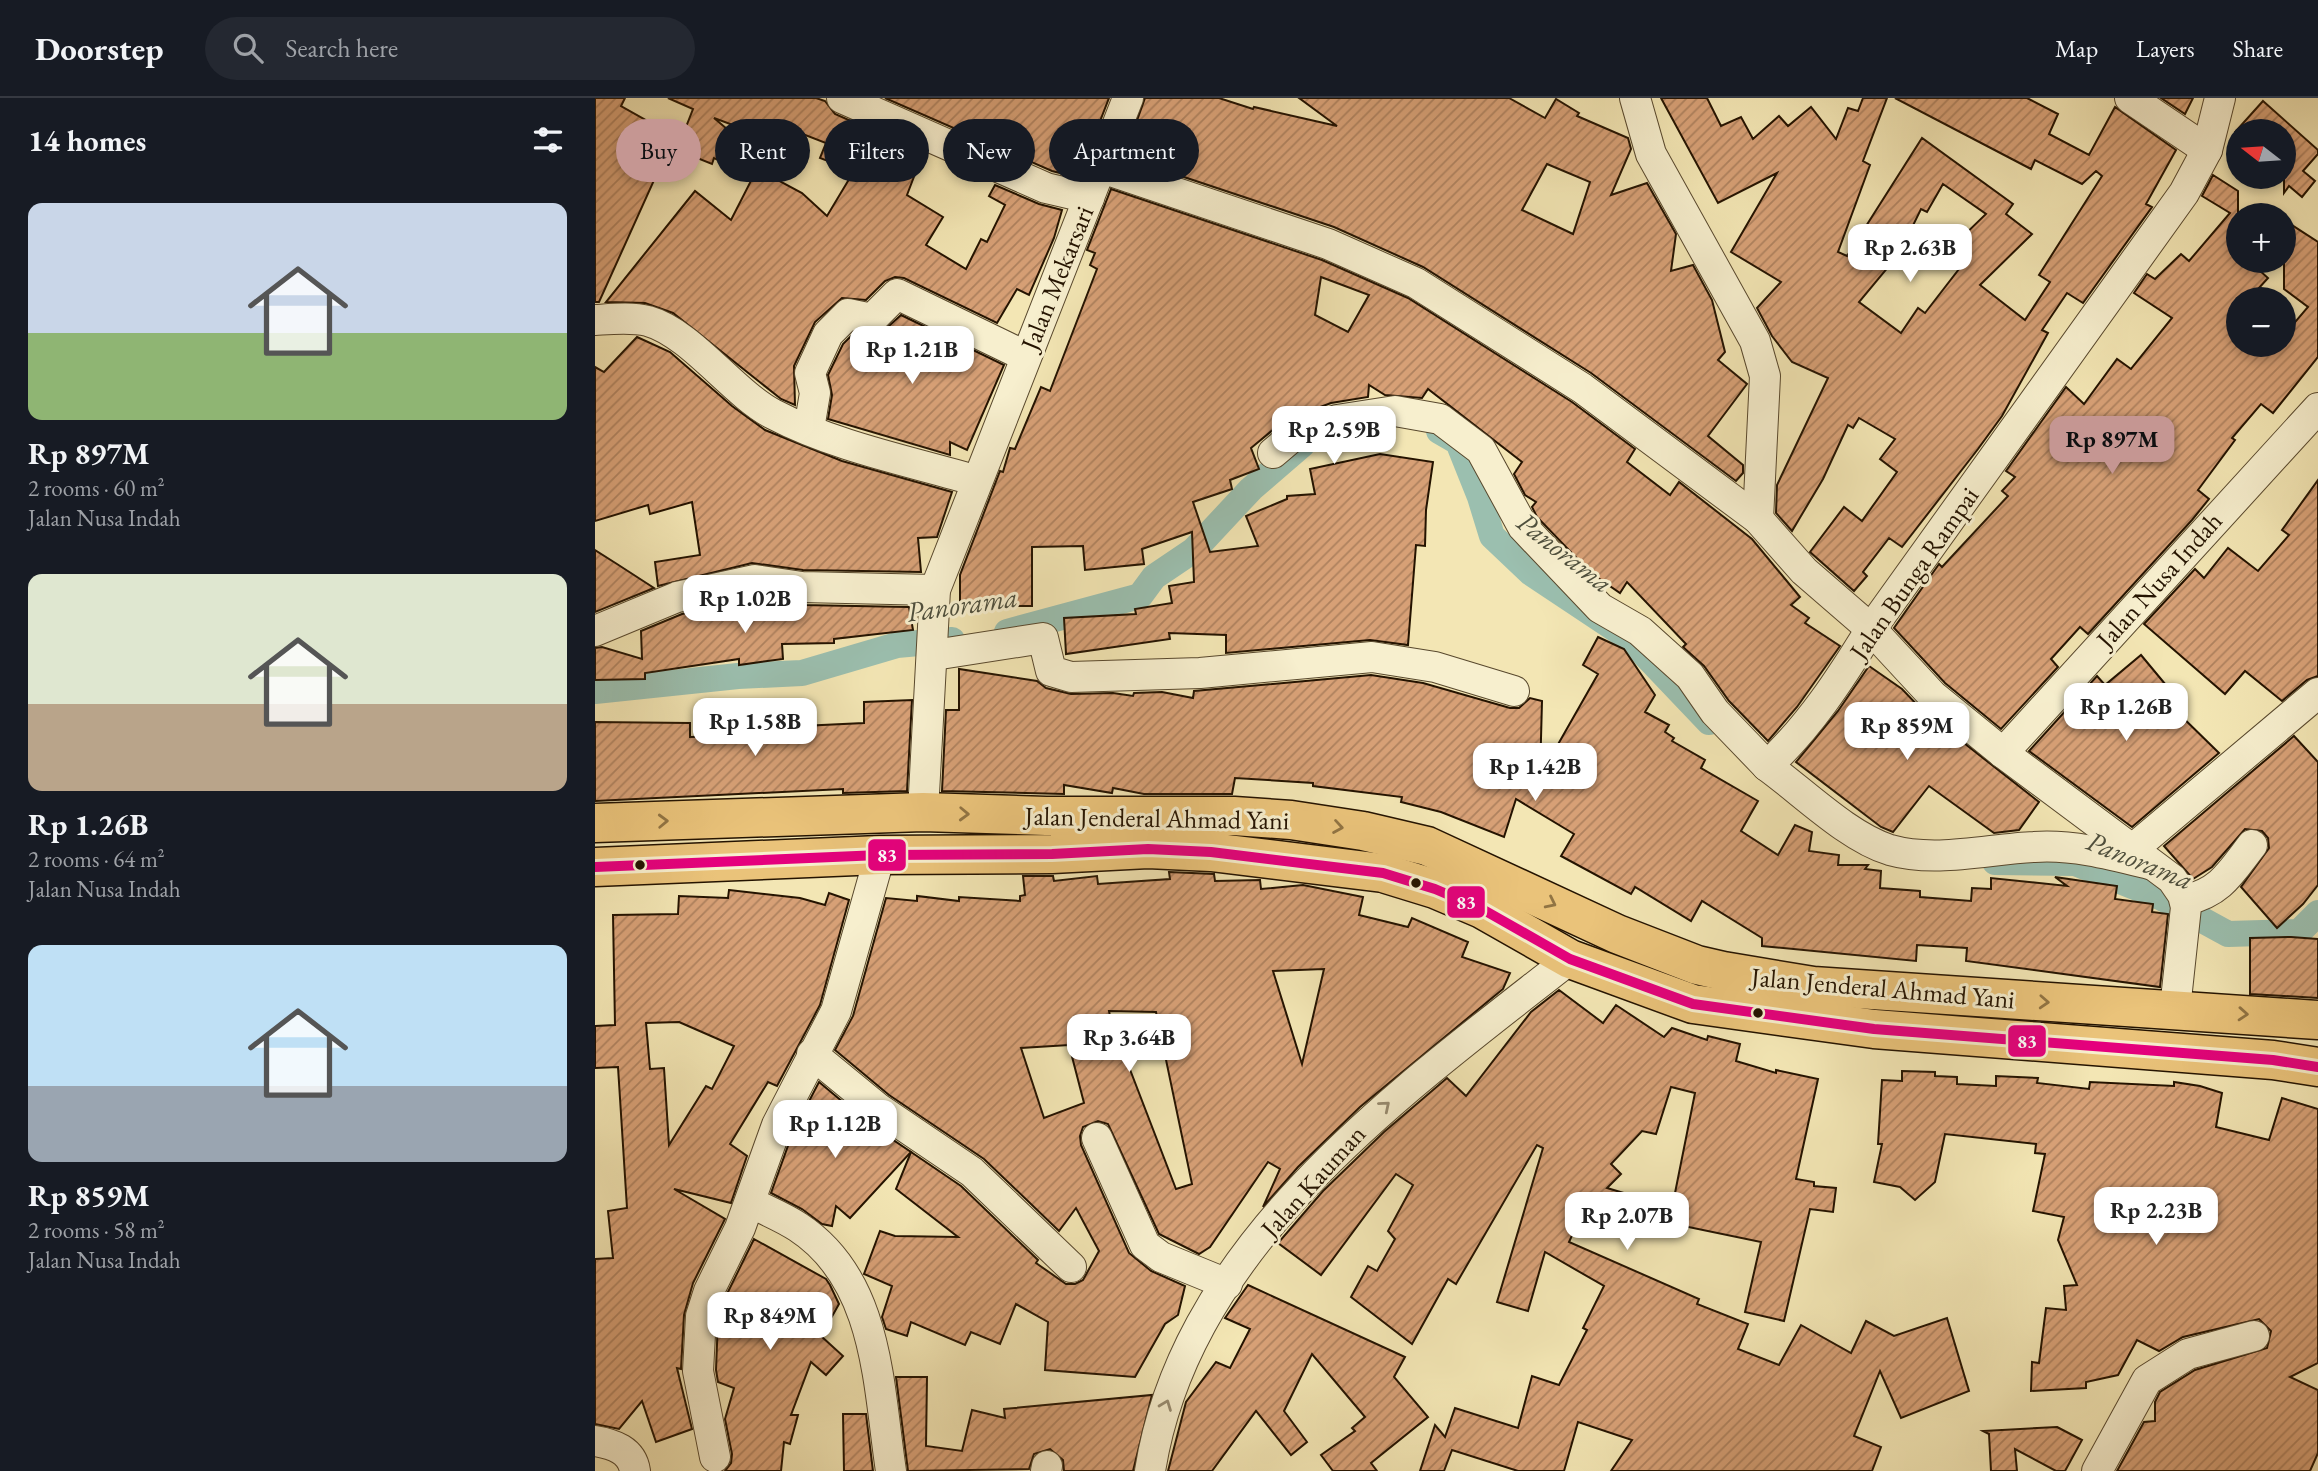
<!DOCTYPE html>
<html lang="en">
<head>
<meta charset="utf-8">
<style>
  body { margin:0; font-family:"EB Garamond",serif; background:#242831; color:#f1f3f6; height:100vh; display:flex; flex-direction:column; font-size:26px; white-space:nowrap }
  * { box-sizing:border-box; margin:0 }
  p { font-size:23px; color:#9ea1a6 }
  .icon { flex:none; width:38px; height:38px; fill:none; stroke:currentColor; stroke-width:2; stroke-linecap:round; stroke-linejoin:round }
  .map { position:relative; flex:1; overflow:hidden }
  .panel { display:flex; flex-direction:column; background:#171b24; width:595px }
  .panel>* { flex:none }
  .top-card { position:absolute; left:21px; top:21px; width:665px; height:63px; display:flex; gap:14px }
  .needle { width:46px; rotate:287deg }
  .buttons { position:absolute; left:1631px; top:21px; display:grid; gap:14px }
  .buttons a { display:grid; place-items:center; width:70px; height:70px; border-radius:50%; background:#171b24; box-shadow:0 4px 10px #0003; font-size:35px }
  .price { position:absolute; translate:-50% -60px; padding:0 16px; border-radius:14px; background:#fff; color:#222; font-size:23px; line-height:46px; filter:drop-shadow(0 2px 4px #0008) }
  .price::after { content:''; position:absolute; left:50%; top:42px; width:21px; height:16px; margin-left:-10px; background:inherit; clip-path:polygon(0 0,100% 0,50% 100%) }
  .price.selected { background:#c59692; color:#111 }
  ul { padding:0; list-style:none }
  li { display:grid; align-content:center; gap:14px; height:371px; padding:0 28px }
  li span { display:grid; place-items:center; height:217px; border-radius:14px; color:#555 }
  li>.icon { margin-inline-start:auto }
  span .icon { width:126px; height:126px; fill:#fffc; stroke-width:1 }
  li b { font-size:30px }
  h2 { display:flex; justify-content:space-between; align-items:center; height:84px; padding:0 28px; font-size:30px }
  .tag { padding:0 24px; border-radius:32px; background:#171b24; box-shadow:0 4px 10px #0003; font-size:24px; line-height:63px }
  .tag.selected { background:#c59692; color:#111 }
  header { display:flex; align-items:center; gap:42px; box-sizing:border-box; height:98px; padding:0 35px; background:#171b24; border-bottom:2px solid #363941 }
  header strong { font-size:33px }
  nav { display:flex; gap:38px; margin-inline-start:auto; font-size:24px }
  .search { width:490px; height:63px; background:#242831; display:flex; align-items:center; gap:18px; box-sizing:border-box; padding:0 24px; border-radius:38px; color:#9ea1a6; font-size:26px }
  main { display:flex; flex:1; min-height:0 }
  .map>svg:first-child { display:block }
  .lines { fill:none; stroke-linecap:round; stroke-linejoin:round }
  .canal { stroke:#9bbfaf; stroke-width:26 }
  .building { fill:url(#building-hatch); stroke:#241300; stroke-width:2; fill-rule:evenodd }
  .minor-casing { stroke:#58482d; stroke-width:32 }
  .major-casing { stroke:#241300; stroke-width:41 }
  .minor { stroke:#f7efce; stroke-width:30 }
  .major { stroke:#eac37a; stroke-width:38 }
  .bus-1-casing { stroke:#f7efce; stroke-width:16 }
  .bus-1 { stroke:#e5007d; stroke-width:10 }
  .oneway { stroke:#917443 }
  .oneway2 { stroke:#988c71 }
  .bus-dot { fill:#241300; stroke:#f7efce; stroke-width:2.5 }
  .labels { text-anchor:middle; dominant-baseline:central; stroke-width:6; stroke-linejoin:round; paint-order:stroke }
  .street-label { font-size:26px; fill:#241300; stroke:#f7efce }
  .water-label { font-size:28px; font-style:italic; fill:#4e4f3d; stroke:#f7efce }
  .line-badge { stroke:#f7efce; stroke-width:2.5 }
  .badge-label { font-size:19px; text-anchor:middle; font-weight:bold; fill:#fff }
</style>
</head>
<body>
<header>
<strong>Doorstep</strong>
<div class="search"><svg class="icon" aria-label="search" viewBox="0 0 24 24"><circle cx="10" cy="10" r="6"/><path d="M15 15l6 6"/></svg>Search here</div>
<nav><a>Map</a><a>Layers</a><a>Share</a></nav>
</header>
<main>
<section class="panel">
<h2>14 homes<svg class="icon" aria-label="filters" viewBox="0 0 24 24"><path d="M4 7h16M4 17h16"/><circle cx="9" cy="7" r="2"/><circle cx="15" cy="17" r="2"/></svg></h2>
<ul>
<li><span style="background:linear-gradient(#c9d6e8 60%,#8fb573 0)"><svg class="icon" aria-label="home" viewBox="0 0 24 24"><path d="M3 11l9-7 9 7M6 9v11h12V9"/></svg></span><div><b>Rp 897M</b><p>2 rooms · 60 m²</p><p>Jalan Nusa Indah</p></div></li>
<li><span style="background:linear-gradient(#dfe7d0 60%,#b9a48a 0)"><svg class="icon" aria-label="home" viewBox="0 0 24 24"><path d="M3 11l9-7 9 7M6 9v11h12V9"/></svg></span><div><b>Rp 1.26B</b><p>2 rooms · 64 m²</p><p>Jalan Nusa Indah</p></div></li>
<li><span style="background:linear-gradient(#bfe0f5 65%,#9aa5b1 0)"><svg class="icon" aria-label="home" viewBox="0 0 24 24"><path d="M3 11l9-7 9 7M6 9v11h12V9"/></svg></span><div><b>Rp 859M</b><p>2 rooms · 58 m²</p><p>Jalan Nusa Indah</p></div></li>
</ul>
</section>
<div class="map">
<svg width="1723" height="1373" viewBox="0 0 1723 1373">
  <defs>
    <pattern id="building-hatch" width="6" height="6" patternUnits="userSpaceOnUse" patternTransform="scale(1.75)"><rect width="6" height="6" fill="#d7a076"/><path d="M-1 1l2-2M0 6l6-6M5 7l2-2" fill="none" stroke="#ae815e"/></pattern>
  </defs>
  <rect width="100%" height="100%" fill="#f3e6b4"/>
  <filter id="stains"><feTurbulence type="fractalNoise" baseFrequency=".00286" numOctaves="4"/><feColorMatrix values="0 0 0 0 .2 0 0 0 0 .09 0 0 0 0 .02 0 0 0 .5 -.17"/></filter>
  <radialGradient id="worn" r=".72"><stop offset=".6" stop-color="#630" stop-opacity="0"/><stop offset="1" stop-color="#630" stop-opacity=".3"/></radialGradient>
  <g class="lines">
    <!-- canal -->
    <g class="canal">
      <path d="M844,333L863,344L885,399L897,438L936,475L1035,541L1114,624"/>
      <path d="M412,534L545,498L559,479L599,452L656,391L707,347"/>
      <path d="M0,593L143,578L207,575L302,547L357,542"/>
      <path d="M1400,764L1480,765L1567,800L1633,836L1704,834L1723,815"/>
    </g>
  </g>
  <!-- building -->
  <g class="building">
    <path d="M0,0H30L26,8L79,38L4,204H0Z"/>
    <path d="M73,0H221L230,3L240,16L328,55L312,97L348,119L331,147L371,171L386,141L392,144L410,107L394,98L400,87L444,106L467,112L459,140L434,197L422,191L402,225L309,180L300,179L290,183L271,202L247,200L220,224L199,268L200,307L186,301L78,215L50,205L11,204L100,93L136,122L162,71L207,95L232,118L259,73L225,60L231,45L182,26L173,40L119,20L165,59L157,77L119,60L117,66L82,52L98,11Z"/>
    <path d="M290,0H514L495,49L486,46L477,78L457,73Z"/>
    <path d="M550,0H624L658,11L659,9L742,28L704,0H914L950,20L961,1L984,15L982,18L1033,40L1036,51L1016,97L1052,85L1081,136L1076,173L1098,167L1117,202L1130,254L1123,262L1152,286L1113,338L1148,367V375L1141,383L996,275L828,169L739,129L529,59ZM952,66L995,84L978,136L927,112Z"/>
    <path d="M1066,0H1112L1126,28L1146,19L1158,41L1184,18L1193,28L1216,9L1241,41L1253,10L1263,13L1268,0H1292L1268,63L1275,67L1243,154L1252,158L1327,40L1418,106L1411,116L1437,136L1385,187L1430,222L1455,184L1444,177L1507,78L1501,73L1487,86L1440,62L1436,71L1300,0H1432L1463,16L1454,36L1494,57L1520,9L1581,52L1551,106L1557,109L1488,205L1472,195L1447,232L1453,235L1407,318L1383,351L1307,449L1294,440L1268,474L1272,478L1259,493L1215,454L1249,409L1267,423L1302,374L1285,361L1300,341L1264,320L1258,330L1253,327L1228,381L1197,433L1181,415L1182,387L1233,280L1197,264L1177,238L1162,210L1186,184L1136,154L1182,75L1123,105ZM1348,86L1391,116L1361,145L1374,158L1330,215L1323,210L1306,235L1264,204L1304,156L1326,111L1332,114Z"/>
    <path d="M1566,0H1598L1590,16Z"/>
    <path d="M1668,3L1723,52V56L1708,73L1720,83L1707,99L1694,88L1689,95V33H1641Z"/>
    <path d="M1618,77L1643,93V163H1654L1673,180L1654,201H1643V247H1689V237L1713,209L1689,191V122L1723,144V259L1678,315L1666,306L1637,340L1640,342L1603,392L1614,401L1597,422L1493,536L1485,529L1456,561L1463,569L1406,631L1350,585L1299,530L1344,466L1347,469L1413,398L1407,393L1420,379L1411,373L1471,289L1489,306L1522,261L1536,271L1577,220L1539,195L1552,176L1560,181L1586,156L1594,163L1635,115L1607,98Z"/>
    <path d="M516,91L727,162L813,200L977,304L1040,351L1032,364L1075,397L1084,384L1157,441L1205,499L1196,507L1214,520L1210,525L1245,548L1238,558L1202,609L1173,643L1134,603L1109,568L1088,549L1091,546L1032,484L1025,495L996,475L942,419L937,409L941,404L930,397L919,376L927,364L833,291L827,300L790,297L774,287L773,299L736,305L701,318L683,317L685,326L656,350L664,371L635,382L637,391L598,404L615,454L663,448L651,418L692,401V398L720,396L715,371L785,356L838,364L831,412L830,448L821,447L813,547L775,542L631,555V537L574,535L575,541L471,556L469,520L541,516L540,511L577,505L574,488L599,484L597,434L547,451L549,466L490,472L488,448L437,449V508H365V477L405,373L408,374L415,350L420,351L446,289L455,293L502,171L495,167L500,155L492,152ZM726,179L774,197L753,234L720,217Z"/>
    <path d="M306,217L409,267L372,352L355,344V357L233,321L237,297L233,277L248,246L259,235L283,238Z"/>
    <path d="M42,239L75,254L137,308L170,332L247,363L357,394L342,439L323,440L326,474L208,472L157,465L63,488L60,464L105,457L97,404L55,416L53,407L0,423V269L9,274Z"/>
    <path d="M1723,382V578L1712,582L1687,603L1650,573L1630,596L1549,526L1600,471L1609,480L1633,450L1663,473L1694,437L1687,432Z"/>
    <path d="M0,452L22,466L59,490L0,514Z"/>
    <path d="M161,500L207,507L314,509L318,532L239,541V545L187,546L188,561L144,567V561L50,575V581L0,582V550L7,549L47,561L46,533L87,516Z"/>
    <path d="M1003,539L1029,551L1060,597L1050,614L1074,627L1070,634L1079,640L1077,643L1110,662L1106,670L1163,703L1146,733L1183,757L1200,727L1217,734L1214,753L1244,757L1243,767H1273L1270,771L1286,773L1285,790L1325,793V799L1376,803L1377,790L1396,791V780L1472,788L1460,779L1522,788L1520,801L1558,806L1557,814L1573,816L1565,889L1371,863L1372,850L1322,847L1321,863L1167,848V840L1107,803L1096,823L1040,789L1036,796L966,758L979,736L921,701L909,739L846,714L806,704L807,699L718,688V685L640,680L637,696H549L518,690L517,695L469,687V696L347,693L351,612H364V571L442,583L451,590L476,596L518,595L538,598L539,595L567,594L598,600L599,593L776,577L828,585L915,610H924L935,600L947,603L945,678L1003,576L988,567Z"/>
    <path d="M1546,557L1585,604L1578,610L1624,655L1537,729L1434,653L1502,578L1510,587Z"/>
    <path d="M1274,568L1307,591L1327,612L1444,704L1424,732L1399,735L1334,688L1298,734L1286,729L1201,664L1243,613Z"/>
    <path d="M317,602L312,693L248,695V691L0,703V624L95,625V639L185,637V629L269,625V604Z"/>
    <path d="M1699,638L1723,664V787L1708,806L1682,830L1646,789L1674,750L1673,740L1667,733L1650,731L1617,769L1598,781L1569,748Z"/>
    <path d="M574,774L619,776L620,783L665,782L666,791L708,787L768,799L764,817L813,829L817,820L873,844L867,859L915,875L908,891L765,1009L703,1069L668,1109L685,1071L673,1064L615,1149L604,1156L564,1136L513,1026L503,1023L488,1029L485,1038L486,1047L534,1155L556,1173L590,1188L583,1217L570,1226L540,1279L450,1272L453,1224L421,1206L405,1246L376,1234L370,1247L316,1224L312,1238L291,1231L287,1219L297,1188L269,1176L285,1133L300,1138L363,1139L301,1091L316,1054L366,1088L443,1162L441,1165L471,1186H480L488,1182L504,1153L481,1110L464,1133L389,1061L294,997L240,952L258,918L291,800L322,803V798L364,803V799L425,803V798L430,797L428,778H458L459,783L502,778L503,786L575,781ZM729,871L707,966L678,873ZM514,913L561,914L597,1086L581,1091L529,956L523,958ZM474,947L489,1005L449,1020L426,950Z"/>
    <path d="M134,792L205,800L230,807L234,795L254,802L225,907L182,988L173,984L135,1046L152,1058L136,1105L79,1091L130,1121L98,1185L89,1217L86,1271L82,1270L97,1331L61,1344L47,1303L24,1331L0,1326V1161L18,1160L13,1113L32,1110L23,969L0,970V928L20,927L18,817L83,816L84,798L133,800ZM84,924L139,948L117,991L111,988L74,1047L69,970L55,971L51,925Z"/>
    <path d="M1696,839L1723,841V900L1655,896V840Z"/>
    <path d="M964,892L1008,925L1021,907L1069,939L1077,930L1112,942L1113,938L1145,946L1141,963L1181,975V972L1223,981L1201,1081L1219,1084V1088L1241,1090L1238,1114L1215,1111L1189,1223L1150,1214L1166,1144L1074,1125L1100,995L1076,989L1061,1036L1047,1033L1016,1066L1026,1076L1012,1090L1042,1099L1035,1120L991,1107L974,1144L1104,1201L1102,1206L1153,1226L1143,1251L1184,1267L1206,1227L1256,1255L1271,1223L1299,1238L1352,1220L1374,1293L1306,1320L1285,1273L1259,1338L1286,1349L1277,1373H1016L1037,1342L983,1324L969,1373H923L857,1352L849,1373H825L840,1327L850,1339L860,1310L923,1330L937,1278L964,1287L992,1232L988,1230L1009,1188L950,1154L933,1213L902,1204L948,1050L942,1047L861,1186L853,1181L817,1246L756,1199L773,1168L782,1173L800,1141L793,1133L818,1087L801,1076L726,1177L683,1145L728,1093L789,1034L852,980L871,998L936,914Z"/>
    <path d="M1307,973L1340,974V978L1362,979V986L1401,988V978L1443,980L1442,985L1494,991L1495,984L1579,988V984L1605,988L1627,995L1621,1029L1674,1042L1687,1000L1723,1011V1265L1695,1279L1723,1292V1355L1715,1373H1522L1549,1324L1560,1323V1304L1565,1294L1600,1272L1672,1250L1676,1233L1664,1221L1588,1239L1564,1253L1542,1242L1523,1277L1491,1284V1290L1436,1293L1437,1264L1444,1265L1451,1210L1471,1212L1469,1188L1482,1187L1463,1142L1469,1119L1438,1113L1450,1056L1440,1055L1441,1046L1350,1036L1340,1084L1320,1102L1305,1089L1279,1084L1287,1046H1283L1287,982L1307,983Z"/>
    <path d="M224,984L273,1025L316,1054L255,1120L241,1108L237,1128L227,1126L207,1111L176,1095L198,1034Z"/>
    <path d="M159,1141L231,1181L235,1187L244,1206L226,1238L248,1258L231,1277L216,1264L196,1317H203L195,1346L189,1344L186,1373H130L136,1365L137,1356L130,1321L139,1290L123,1284L121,1272L123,1221L130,1200Z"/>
    <path d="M653,1187L810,1259L799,1279L833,1319L776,1365L782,1373H738L726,1357L760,1333L757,1330L770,1319L717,1256L689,1313L712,1344L696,1357L661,1313L617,1373H573L591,1304L621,1264L635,1270L655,1231L630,1220Z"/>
    <path d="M301,1279H332L331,1348L367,1353L377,1312L410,1320L409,1311L557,1297L538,1373H469L468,1362L455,1351L439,1356L434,1371L313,1373Z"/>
    <path d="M248,1316H271L278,1373H249Z"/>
    <path d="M1462,1329L1487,1342L1470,1373H1461L1420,1351L1422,1373H1396L1394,1336L1388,1333Z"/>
  </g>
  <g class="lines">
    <defs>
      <g id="minor">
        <path d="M247,0L451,90L494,100"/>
        <path d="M1040,0L1056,56L1160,243L1170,278L1163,421"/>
        <path d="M1535,0L1612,52"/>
        <path d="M507,70L733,146L821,185L987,290L1163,421L1209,473L1276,531L1338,598L1408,655L1577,781L1588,797L1591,809L1580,911"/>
        <path d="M0,222C17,221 37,219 53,223C96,235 138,295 178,316C241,349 314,363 382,383"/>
        <path d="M214,331L220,295L215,275L233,236L253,216L277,221L302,196L430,258"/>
        <path d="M678,355L698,338L742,322L800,313L845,321L886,352L928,429L1005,510L1045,533L1095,578L1120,614L1172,668C1215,628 1246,580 1276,531L1589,95L1612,52L1625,0"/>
        <path d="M0,533L82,499L160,482L207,489L340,492"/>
        <path d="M339,557L448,540L456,573L476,579L605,575L777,559L840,569L919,593"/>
        <path d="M1408,655L1723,310"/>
        <path d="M1172,668C1208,694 1253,739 1295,752C1341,765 1393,751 1439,749C1477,746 1518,757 1554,766"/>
        <path d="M328,714L340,492L533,0"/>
        <path d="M1539,750L1723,595"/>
        <path d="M1591,802C1626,794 1636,774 1657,747"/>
        <path d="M217,956L284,1011L377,1074L476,1169"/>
        <path d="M502,1040L550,1147L566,1159L632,1186"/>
        <path d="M155,1104C170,1112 188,1119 203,1129C284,1182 283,1288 296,1373"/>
        <path d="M0,1343C18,1346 37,1352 40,1373"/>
        <path d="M120,1359L103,1273L106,1218L114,1193L145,1130L182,1027L241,913L285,757"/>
        <path d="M451,1373L452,1368"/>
        <path d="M555,1373C591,1145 806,994 975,861"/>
        <path d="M1502,1373L1552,1282L1593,1256L1659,1238"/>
      </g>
      <g id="major">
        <path d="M0,725L328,714L451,718H639L696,722L768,733L832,748L1022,836L1102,867L1128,873L1218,888L1723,922"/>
        <path d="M0,769L285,757L457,756L553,751L616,754L788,775L840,791L887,811L975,861L1098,906L1279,931L1678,962L1723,969"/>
      </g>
    </defs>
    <!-- minor casing -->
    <use href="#minor" class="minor-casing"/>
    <!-- major casing -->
    <use href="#major" class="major-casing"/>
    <!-- minor -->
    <use href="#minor" class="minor"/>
    <!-- major -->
    <use href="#major" class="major"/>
    <defs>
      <path id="bus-1" d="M0,769L285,757L457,756L553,751L616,754L788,775L840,791L887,811L975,861L1098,906L1279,931L1678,962L1723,969"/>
    </defs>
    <!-- bus-1 casing -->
    <use href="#bus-1" class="bus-1-casing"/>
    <!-- bus-1 -->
    <use href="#bus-1" class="bus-1"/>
  </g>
  <!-- one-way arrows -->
  <defs><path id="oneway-chevron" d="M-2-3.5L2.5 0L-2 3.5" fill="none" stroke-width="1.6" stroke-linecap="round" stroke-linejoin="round" transform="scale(1.75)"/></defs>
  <g class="oneway">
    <use href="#oneway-chevron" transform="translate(369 716) rotate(2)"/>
    <use href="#oneway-chevron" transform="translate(68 723) rotate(-2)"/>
    <use href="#oneway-chevron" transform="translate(743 729) rotate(9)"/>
    <use href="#oneway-chevron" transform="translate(956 805) rotate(26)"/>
    <use href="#oneway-chevron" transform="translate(1449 904) rotate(3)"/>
    <use href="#oneway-chevron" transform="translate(1648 916) rotate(4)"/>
  </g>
  <g class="oneway2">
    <use href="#oneway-chevron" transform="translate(790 1008) rotate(-40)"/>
    <use href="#oneway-chevron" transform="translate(571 1307) rotate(-69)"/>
  </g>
  <!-- markers -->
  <g class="bus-dot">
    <circle cx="45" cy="767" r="6"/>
    <circle cx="821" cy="785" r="6"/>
    <circle cx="1163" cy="915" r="6"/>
  </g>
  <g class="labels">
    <!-- street labels -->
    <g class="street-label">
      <text transform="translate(462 180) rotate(-68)">Jalan Mekarsari</text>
      <text transform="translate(1319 475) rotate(-55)">Jalan Bunga Rampai</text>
      <text transform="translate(1564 482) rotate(-48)">Jalan Nusa Indah</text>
      <text transform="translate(562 720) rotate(1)">Jalan Jenderal Ahmad Yani</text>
      <text transform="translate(1288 890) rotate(5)">Jalan Jenderal Ahmad Yani</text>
      <text transform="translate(718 1083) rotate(-48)">Jalan Kauman</text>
    </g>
    <!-- water labels -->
    <g class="water-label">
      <text transform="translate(970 454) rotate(38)">Panorama</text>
      <text transform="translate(367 506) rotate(-8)">Panorama</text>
      <text transform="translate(1545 762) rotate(22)">Panorama</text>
    </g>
  </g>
  <g class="line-badge">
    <rect x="272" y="740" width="40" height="34" rx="7" fill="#e5007d"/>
    <rect x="851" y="787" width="40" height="34" rx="7" fill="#e5007d"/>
    <rect x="1412" y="926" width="40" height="34" rx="7" fill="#e5007d"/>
  </g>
  <g class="badge-label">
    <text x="292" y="764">83</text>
    <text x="871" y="811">83</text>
    <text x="1432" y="950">83</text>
  </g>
  <rect width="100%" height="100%" filter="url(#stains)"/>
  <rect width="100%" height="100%" fill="url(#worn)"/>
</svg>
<div class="buttons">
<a><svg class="needle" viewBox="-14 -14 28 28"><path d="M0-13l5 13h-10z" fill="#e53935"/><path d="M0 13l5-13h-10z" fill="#9ea1a6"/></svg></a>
<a>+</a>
<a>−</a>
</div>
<b class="price" style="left:1315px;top:186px">Rp 2.63B</b>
<b class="price" style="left:317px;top:288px">Rp 1.21B</b>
<b class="price" style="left:739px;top:368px">Rp 2.59B</b>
<b class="price selected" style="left:1517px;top:378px">Rp 897M</b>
<b class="price" style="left:150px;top:537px">Rp 1.02B</b>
<b class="price" style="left:1531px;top:645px">Rp 1.26B</b>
<b class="price" style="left:160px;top:660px">Rp 1.58B</b>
<b class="price" style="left:1312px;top:664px">Rp 859M</b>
<b class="price" style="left:940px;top:705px">Rp 1.42B</b>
<b class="price" style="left:534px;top:976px">Rp 3.64B</b>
<b class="price" style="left:240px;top:1062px">Rp 1.12B</b>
<b class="price" style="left:1561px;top:1149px">Rp 2.23B</b>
<b class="price" style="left:1032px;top:1154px">Rp 2.07B</b>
<b class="price" style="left:175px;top:1254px">Rp 849M</b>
<div class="top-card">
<a class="tag selected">Buy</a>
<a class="tag">Rent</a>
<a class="tag">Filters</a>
<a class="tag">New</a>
<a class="tag">Apartment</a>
</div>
</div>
</main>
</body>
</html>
